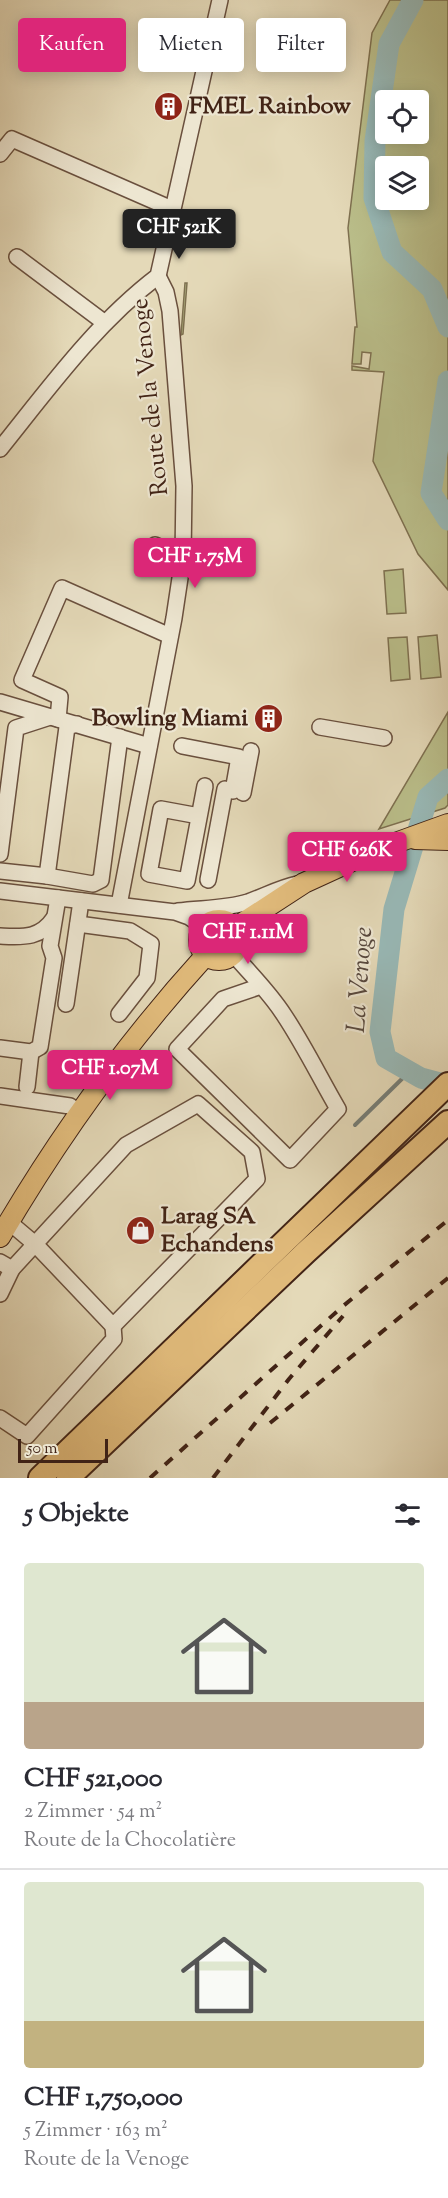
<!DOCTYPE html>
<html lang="de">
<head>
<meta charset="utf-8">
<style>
  body { margin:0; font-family:"Sorts Mill Goudy",serif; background:#f2f2f3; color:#2b2b33; height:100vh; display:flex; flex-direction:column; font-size:22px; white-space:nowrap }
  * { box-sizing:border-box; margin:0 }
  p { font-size:20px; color:#7c7c81 }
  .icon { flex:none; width:33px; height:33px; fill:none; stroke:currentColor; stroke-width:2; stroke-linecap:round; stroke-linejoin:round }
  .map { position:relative; height:1478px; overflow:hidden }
  .side { display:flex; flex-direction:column; background:#fff; flex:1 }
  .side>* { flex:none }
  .guide { position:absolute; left:18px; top:18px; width:412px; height:54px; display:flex; gap:12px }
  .buttons { position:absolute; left:375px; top:90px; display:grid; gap:12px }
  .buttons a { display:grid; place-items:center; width:54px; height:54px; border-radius:6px; background:#fff; box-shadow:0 3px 15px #0003; font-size:30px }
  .scale { position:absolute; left:18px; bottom:15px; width:90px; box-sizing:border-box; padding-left:6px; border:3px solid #412316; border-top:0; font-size:16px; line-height:21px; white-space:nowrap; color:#412316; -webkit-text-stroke:4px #ede6d1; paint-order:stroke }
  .price { position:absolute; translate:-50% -51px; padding:0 14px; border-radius:6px; background:#db2777; color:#fff; font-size:20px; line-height:39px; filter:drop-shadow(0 2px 3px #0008) }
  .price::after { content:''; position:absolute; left:50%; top:36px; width:18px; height:14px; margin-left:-9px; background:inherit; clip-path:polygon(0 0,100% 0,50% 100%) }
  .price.active { background:#222; color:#fff }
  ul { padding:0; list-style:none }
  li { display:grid; align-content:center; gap:12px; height:318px; padding:0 24px }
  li+li { border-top:2px solid #e1e1e2 }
  li span { display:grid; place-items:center; height:186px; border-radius:6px; color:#555 }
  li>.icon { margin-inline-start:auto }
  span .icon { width:108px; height:108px; fill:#fffc; stroke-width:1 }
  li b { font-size:26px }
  h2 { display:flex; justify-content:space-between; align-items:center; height:72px; padding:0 24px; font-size:26px }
  .tag { padding:0 21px; border-radius:6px; background:#fff; box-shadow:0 3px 15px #0003; font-size:21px; line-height:54px }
  .tag.active { background:#db2777; color:#fff }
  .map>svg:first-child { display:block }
  .green { fill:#babe8a; stroke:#7e7050; stroke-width:1.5; fill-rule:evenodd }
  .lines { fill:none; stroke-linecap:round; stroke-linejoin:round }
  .stream { stroke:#757d77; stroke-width:4 }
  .river { stroke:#98b9b7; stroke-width:21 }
  .minor-casing { stroke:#6a503e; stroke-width:18 }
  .major-casing { stroke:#412316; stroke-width:22 }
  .highway-casing { stroke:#412316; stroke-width:26 }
  .minor { stroke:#ede6d1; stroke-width:15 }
  .major { stroke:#e2bc7c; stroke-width:20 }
  .highway { stroke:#e2bc7c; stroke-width:22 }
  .rail { stroke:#412316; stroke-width:4; stroke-dasharray:10 10; stroke-linecap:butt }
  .labels { text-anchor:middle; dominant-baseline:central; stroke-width:4.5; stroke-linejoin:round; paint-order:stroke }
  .poi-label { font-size:24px; font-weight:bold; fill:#412316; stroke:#ede6d1; text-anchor:start }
  .street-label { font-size:24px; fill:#412316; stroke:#ede6d1 }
  .water-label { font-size:26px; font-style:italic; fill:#57483e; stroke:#ede6d1 }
</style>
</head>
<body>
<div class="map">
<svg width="448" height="1478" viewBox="0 0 448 1478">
  <rect width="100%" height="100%" fill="#e4d9b8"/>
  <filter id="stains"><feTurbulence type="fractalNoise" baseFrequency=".00333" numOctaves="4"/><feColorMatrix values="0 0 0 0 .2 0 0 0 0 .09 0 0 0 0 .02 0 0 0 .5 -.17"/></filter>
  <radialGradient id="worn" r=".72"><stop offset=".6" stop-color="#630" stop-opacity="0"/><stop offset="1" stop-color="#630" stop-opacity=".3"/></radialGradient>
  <!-- green -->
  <g class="green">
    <path d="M390,0H448V590L418,554L373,461L384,372L352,370V366L369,369L371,353L362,352L361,364H352L355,327H357L348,228L372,33ZM386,100H418V134H386ZM386,166H418V200H386Z"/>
    <path d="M185,283H187L183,334L181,335Z"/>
    <path d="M403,569L406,613L387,614L384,571Z"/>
    <path d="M437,635L441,677L421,679L418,637Z"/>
    <path d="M407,637L410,679L391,681L388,638Z"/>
    <path d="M448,712V805L445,808L379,829Z"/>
  </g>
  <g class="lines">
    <!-- stream -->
    <path class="stream" d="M355,1125L410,1071"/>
    <!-- river -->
    <g class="river">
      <path d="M413,0L389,44L375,141L374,198L392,252L432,289L448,327"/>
      <path d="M448,381L431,493L448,520"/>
      <path d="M448,779L428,797L394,909L380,1032L386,1058L421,1078L448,1085"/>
    </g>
    <defs>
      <g id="minor">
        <path d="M0,154L12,139L172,209"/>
        <path d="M17,257L105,323"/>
        <path d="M0,449C49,388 96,323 158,276L220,0"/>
        <path d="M155,545L183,558"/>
        <path d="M0,702L149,746"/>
        <path d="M58,719L60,697L22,680L62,588L170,636"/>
        <path d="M77,724L67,727L47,876L93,884L101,880L120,737"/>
        <path d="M320,727L384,738"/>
        <path d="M182,746L239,757L233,791"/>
        <path d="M243,793L251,751"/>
        <path d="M199,816L161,809L149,874L187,881L205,786"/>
        <path d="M0,854L16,728L50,717"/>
        <path d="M0,871L47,876"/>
        <path d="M208,880L225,789"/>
        <path d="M0,891L175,912L189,917L204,927"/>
        <path d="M119,905L174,618L183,558L184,486L170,311L166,292L158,276"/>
        <path d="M178,911C201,908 226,909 248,902C265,896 279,888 297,884"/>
        <path d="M78,924L130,931L151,944L147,978L119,1014"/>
        <path d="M0,936C23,937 40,939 54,918"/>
        <path d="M233,954C250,973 270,993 284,1015C304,1045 320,1078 338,1109L290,1160L177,1049L223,999L261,986"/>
        <path d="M66,1004L81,901"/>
        <path d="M0,1048L31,1052L40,1047L54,958L50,946L58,898"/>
        <path d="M27,1087L31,1052"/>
        <path d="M0,1096L70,1106L79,1112"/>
        <path d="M9,1222L35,1244L113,1326L257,1179L252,1152L198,1104L126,1145L12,1269"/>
        <path d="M0,1262L12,1269L0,1294"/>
        <path d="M0,1418L27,1436L114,1339L113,1326"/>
      </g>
      <g id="major">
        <path d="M415,839L448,840"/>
        <circle cx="219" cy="940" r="20"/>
        <path d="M235,928L304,883L376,850L448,824"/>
        <path d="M0,1237C59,1136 127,1042 206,955"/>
      </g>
      <g id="highway">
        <path d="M40,1478L448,1084"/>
        <path d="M68,1478L306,1252L448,1122"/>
      </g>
    </defs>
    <!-- minor casing -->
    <use href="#minor" class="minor-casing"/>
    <!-- major casing -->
    <use href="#major" class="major-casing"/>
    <!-- highway casing -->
    <use href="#highway" class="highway-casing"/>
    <!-- minor -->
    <use href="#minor" class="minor"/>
    <!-- major -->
    <use href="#major" class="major"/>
    <!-- highway -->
    <use href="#highway" class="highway"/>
    <!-- rail -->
    <g class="rail">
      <path d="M270,1423L448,1278"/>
      <path d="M150,1478L342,1307L448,1220"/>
      <path d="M213,1478L289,1379L343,1316"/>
    </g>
  </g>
  <!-- icons -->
  <defs>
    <symbol id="building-disc" viewBox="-11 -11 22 22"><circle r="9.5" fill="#8f2418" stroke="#ede6d1"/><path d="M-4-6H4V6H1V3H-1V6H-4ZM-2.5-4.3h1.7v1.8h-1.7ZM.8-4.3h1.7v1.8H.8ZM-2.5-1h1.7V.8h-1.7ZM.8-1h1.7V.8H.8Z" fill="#fff"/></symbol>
    <symbol id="shop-disc" viewBox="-11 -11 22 22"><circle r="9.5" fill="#8f2418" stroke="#ede6d1"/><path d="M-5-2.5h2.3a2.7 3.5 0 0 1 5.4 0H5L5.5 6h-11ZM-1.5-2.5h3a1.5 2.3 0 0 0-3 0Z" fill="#fff"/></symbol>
  </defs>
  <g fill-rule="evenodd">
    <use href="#building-disc" x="152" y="90" width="33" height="33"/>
    <use href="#building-disc" x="252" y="702" width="33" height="33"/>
    <use href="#shop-disc" x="124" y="1214" width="33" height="33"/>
  </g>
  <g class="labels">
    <!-- poi labels -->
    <g class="poi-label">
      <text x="189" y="107">FMEL Rainbow</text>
      <text x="248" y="719" text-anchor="end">Bowling Miami</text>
      <text x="161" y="1217">Larag SA<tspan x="161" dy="28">Echandens</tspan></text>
    </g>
    <!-- street labels -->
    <g class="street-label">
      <text transform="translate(151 397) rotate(-96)">Route de la Venoge</text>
    </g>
    <!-- water labels -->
    <g class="water-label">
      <text transform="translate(361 980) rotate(-86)">La Venoge</text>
    </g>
  </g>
  <rect width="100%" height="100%" filter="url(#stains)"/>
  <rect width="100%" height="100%" fill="url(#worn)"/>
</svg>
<div class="buttons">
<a><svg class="icon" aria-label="locate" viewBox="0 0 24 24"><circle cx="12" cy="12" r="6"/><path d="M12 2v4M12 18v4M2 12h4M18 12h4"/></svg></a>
<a><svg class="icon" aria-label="layers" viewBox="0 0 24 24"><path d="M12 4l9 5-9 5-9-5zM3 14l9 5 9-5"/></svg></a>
</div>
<div class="scale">50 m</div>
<b class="price active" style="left:179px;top:260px">CHF 521K</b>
<b class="price" style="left:195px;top:589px">CHF 1.75M</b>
<b class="price" style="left:347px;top:883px">CHF 626K</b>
<b class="price" style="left:248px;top:965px">CHF 1.11M</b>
<b class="price" style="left:110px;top:1101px">CHF 1.07M</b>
<div class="guide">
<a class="tag active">Kaufen</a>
<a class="tag">Mieten</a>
<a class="tag">Filter</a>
</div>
</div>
<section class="side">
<h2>5 Objekte<svg class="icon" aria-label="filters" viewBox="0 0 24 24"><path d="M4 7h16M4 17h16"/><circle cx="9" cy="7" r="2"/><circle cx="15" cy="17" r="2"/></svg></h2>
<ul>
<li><span style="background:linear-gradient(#dfe7d0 75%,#b9a48a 0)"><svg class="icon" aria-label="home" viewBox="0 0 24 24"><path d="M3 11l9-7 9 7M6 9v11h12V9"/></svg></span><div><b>CHF 521,000</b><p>2 Zimmer · 54 m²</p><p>Route de la Chocolatière</p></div></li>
<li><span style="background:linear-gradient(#dfe7d0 75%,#c2b280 0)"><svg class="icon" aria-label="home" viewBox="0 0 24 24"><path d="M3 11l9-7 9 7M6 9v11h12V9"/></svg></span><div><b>CHF 1,750,000</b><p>5 Zimmer · 163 m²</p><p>Route de la Venoge</p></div></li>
</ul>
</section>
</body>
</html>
